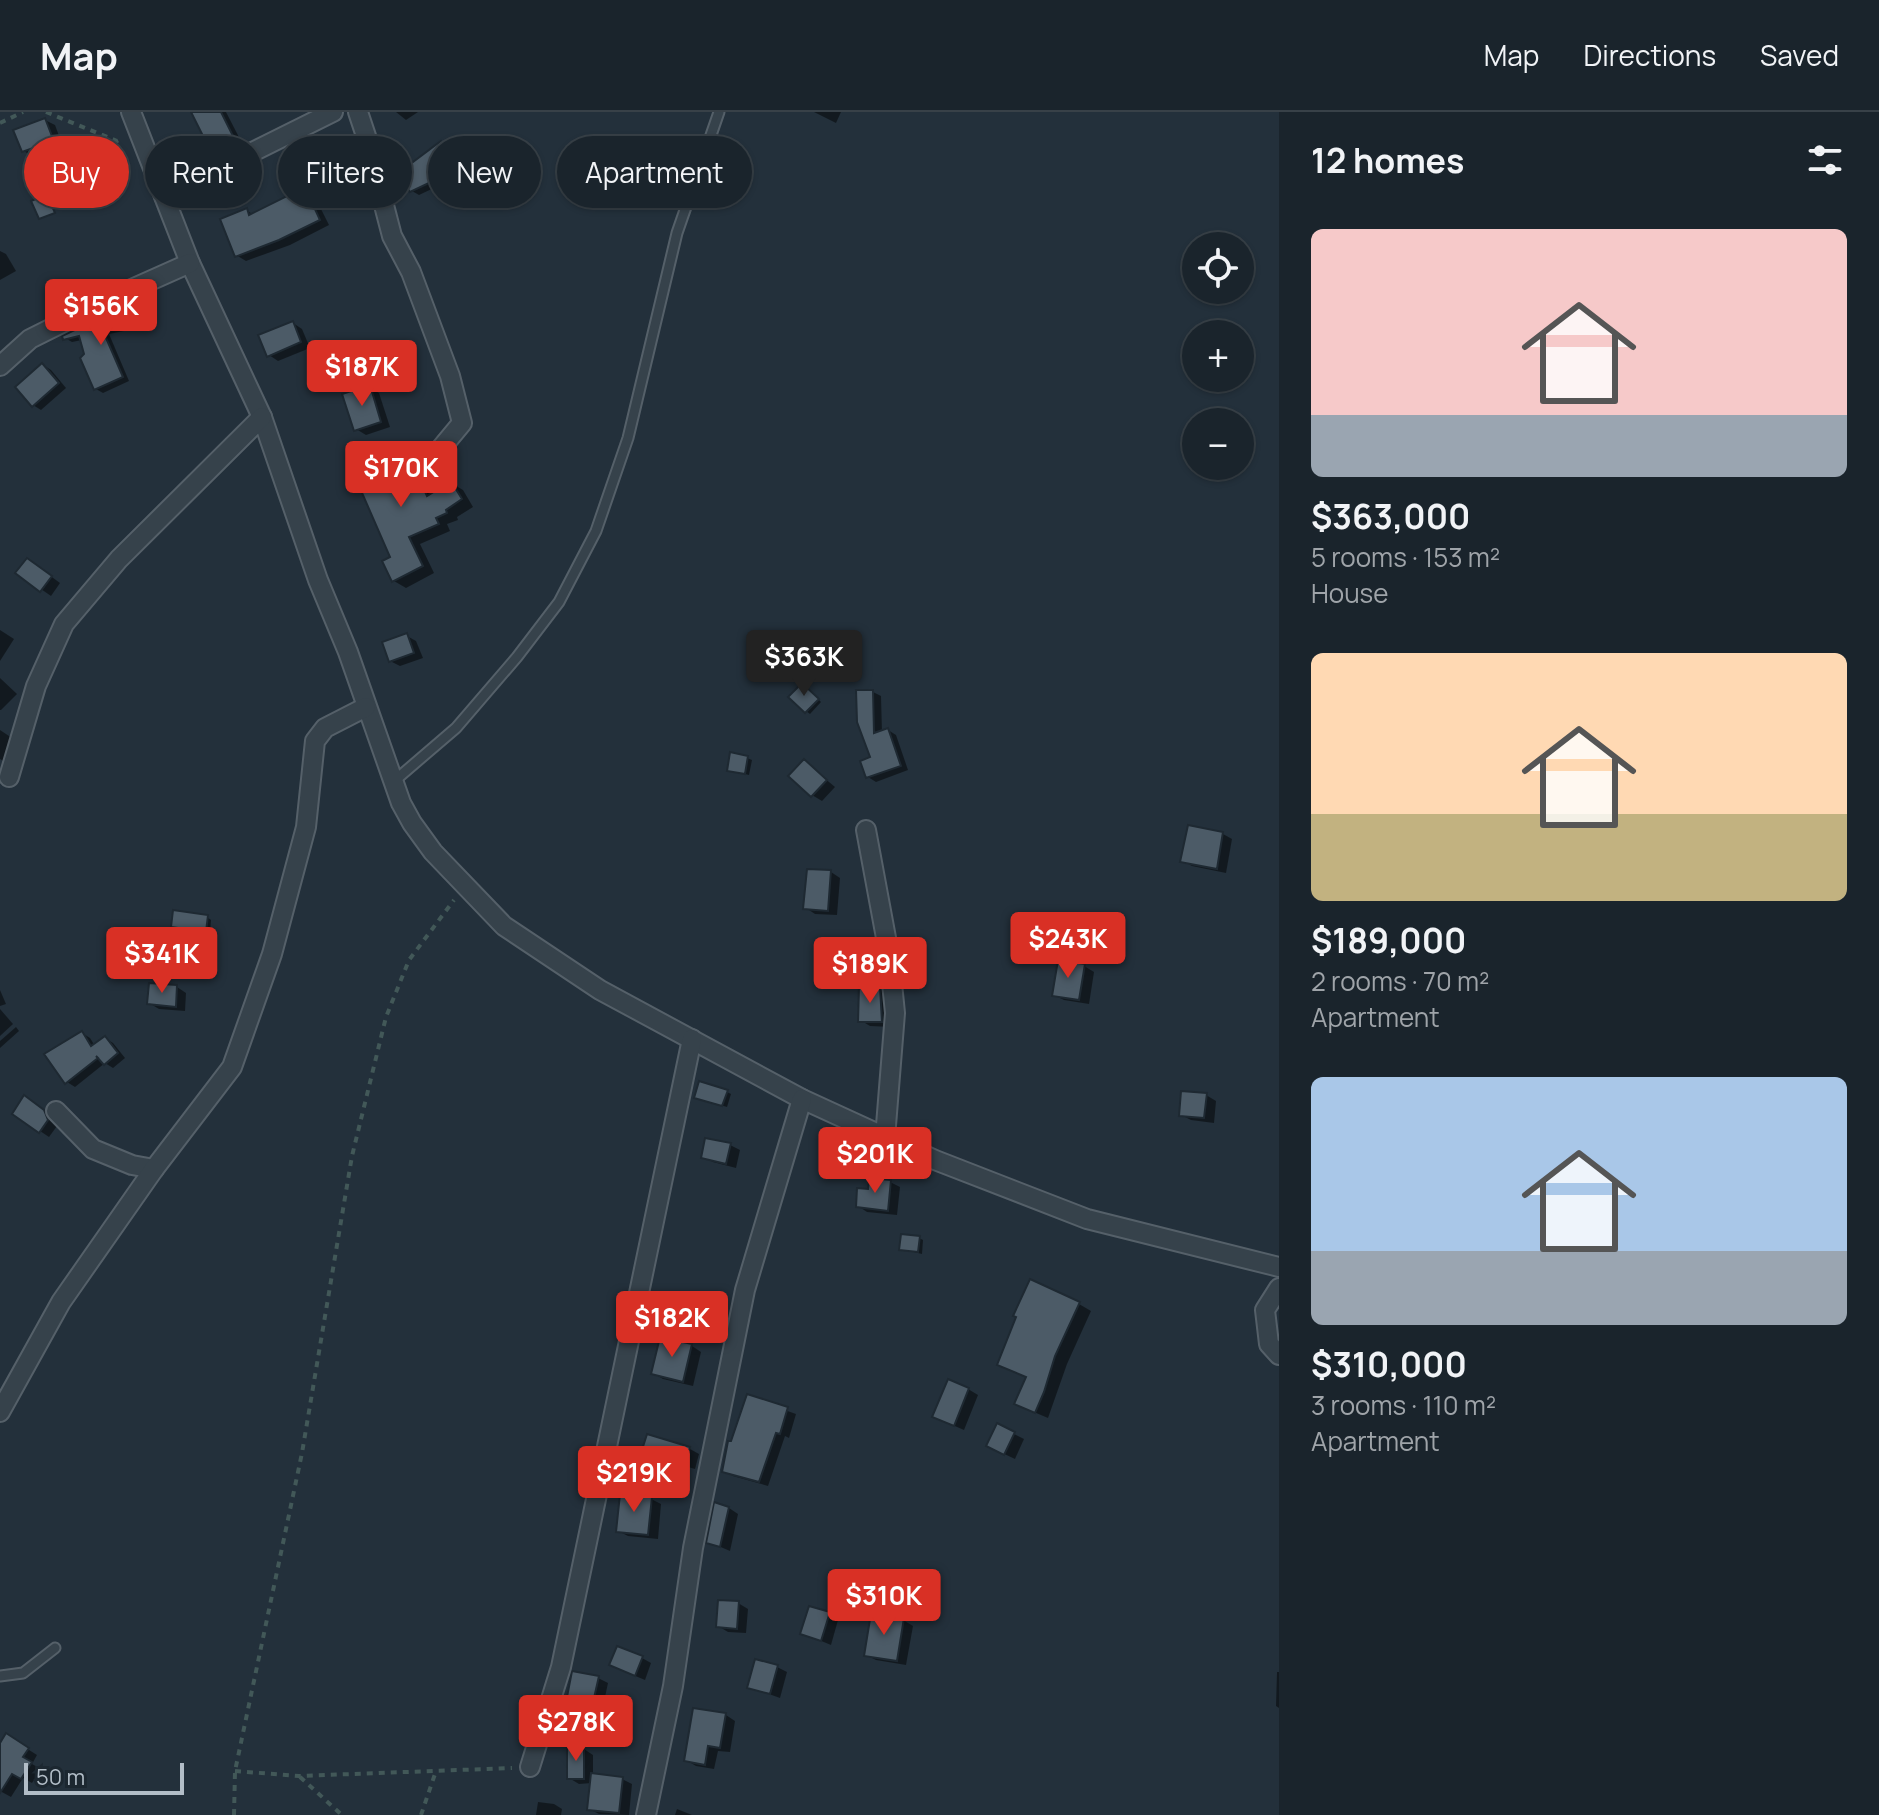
<!DOCTYPE html>
<html lang="en">
<head>
<meta charset="utf-8">
<style>
  body { margin:0; font-family:Manrope,sans-serif; background:#232c34; color:#f1f3f6; height:100vh; display:flex; flex-direction:column; font-size:30px; white-space:nowrap }
  * { box-sizing:border-box; margin:0 }
  p { font-size:26px; color:#9fa4a9 }
  .icon { flex:none; width:44px; height:44px; fill:none; stroke:currentColor; stroke-width:2; stroke-linecap:round; stroke-linejoin:round }
  .map { position:relative; flex:1; overflow:hidden }
  .drawer { display:flex; flex-direction:column; background:#1a242c; width:600px }
  .drawer>* { flex:none }
  .top-card { position:absolute; left:24px; top:24px; width:760px; height:72px; display:flex; gap:16px }
  .buttons { position:absolute; left:1182px; top:120px; display:grid; gap:16px }
  .buttons a { display:grid; place-items:center; width:72px; height:72px; border-radius:50%; background:#1a242c; box-shadow:0 2px 6px #0004,0 0 0 2px #384148; font-size:40px }
  .scale { position:absolute; left:24px; bottom:20px; width:160px; box-sizing:border-box; padding-left:8px; border:4px solid #b2bdc7; border-top:0; font-size:22px; line-height:28px; white-space:nowrap; color:#b2bdc7; -webkit-text-stroke:6px #1c2730; paint-order:stroke }
  .price { position:absolute; translate:-50% -68px; padding:0 18px; border-radius:8px; background:#d93025; color:#fff; font-size:26px; line-height:52px; filter:drop-shadow(0 2px 4px #0008) }
  .price::after { content:''; position:absolute; left:50%; top:48px; width:24px; height:18px; margin-left:-12px; background:inherit; clip-path:polygon(0 0,100% 0,50% 100%) }
  .price.on { background:#222; color:#fff }
  ul { padding:0; list-style:none }
  li { display:grid; align-content:center; gap:16px; height:424px; padding:0 32px }
  li span { display:grid; place-items:center; height:248px; border-radius:12px; color:#555 }
  li>.icon { margin-inline-start:auto }
  span .icon { width:144px; height:144px; fill:#fffc; stroke-width:1 }
  li b { font-size:34px }
  h2 { display:flex; justify-content:space-between; align-items:center; height:96px; padding:0 32px; font-size:34px }
  .pill { padding:0 28px; border-radius:36px; background:#1a242c; box-shadow:0 2px 6px #0004,0 0 0 2px #384148; font-size:28px; line-height:72px }
  .pill.on { background:#d93025; color:#fff }
  header { display:flex; align-items:center; gap:48px; box-sizing:border-box; height:112px; padding:0 40px; background:#1a242c; border-bottom:2px solid #384148 }
  header strong { font-size:38px }
  nav { display:flex; gap:44px; margin-inline-start:auto; font-size:28px }
  main { display:flex; flex:1; min-height:0 }
  .map>svg:first-child { display:block }
  .shadow { fill:#0007 }
  .building { fill:#4c5b67; stroke:#1e2932; stroke-width:2 }
  .lines { fill:none; stroke-linecap:round; stroke-linejoin:round }
  .service-casing { stroke:#556069; stroke-width:13 }
  .minor-casing { stroke:#556069; stroke-width:22 }
  .path { stroke:#425858; stroke-width:4; stroke-dasharray:6 6; stroke-linecap:butt }
  .service { stroke:#36424b; stroke-width:9 }
  .minor { stroke:#36424b; stroke-width:18 }
</style>
</head>
<body>
<header>
<strong>Map</strong>
<nav><a>Map</a><a>Directions</a><a>Saved</a></nav>
</header>
<main>
<div class="map">
<svg width="1279" height="1703" viewBox="0 0 1279 1703">
  <rect width="100%" height="100%" fill="#23303b"/>
  <!-- shadow -->
  <g class="shadow">
    <path d="M203,0H226L244,35L222,46L213,41Z"/>
    <path d="M396,0H418L406,8Z"/>
    <path d="M814,0H841L836,11Z"/>
    <path d="M45,8L55,13L72,59L57,65L47,59L41,42L33,45L24,39Z"/>
    <path d="M442,32L449,36L462,53L473,46L480,50L498,78L478,90L471,86L457,65L419,83L412,79Z"/>
    <path d="M305,78L314,83L329,113L290,133L246,149L236,143L246,98L254,103Z"/>
    <path d="M0,139L6,142L16,159L0,168Z"/>
    <path d="M128,194L135,198L139,216L109,222L129,269L103,281L96,277L82,228L72,230L65,226Z"/>
    <path d="M293,211L302,217L310,236L278,249L269,243Z"/>
    <path d="M43,253L51,258L66,276L41,298L33,293Z"/>
    <path d="M369,275L379,281L390,315L366,323L356,317Z"/>
    <path d="M395,337L407,344L421,378L433,383L451,371L463,378L473,395L457,405L458,408L447,412L450,419L420,432L434,461L406,476L394,469Z"/>
    <path d="M37,454L60,471L51,484L18,461Z"/>
    <path d="M0,518L14,527L0,549Z"/>
    <path d="M407,524L416,529L423,546L400,554L390,549Z"/>
    <path d="M0,566L17,582L1,598H0Z"/>
    <path d="M807,576L821,590L810,602L806,599Z"/>
    <path d="M873,580L881,584L882,621L888,618L896,623L908,658L876,670L868,665L872,647Z"/>
    <path d="M0,618L18,630L10,653L0,647Z"/>
    <path d="M747,646L752,648L749,663L729,658Z"/>
    <path d="M804,649L835,675L822,689L812,683Z"/>
    <path d="M1223,722L1232,727L1226,761L1192,754L1183,749Z"/>
    <path d="M831,760L840,766L837,803L815,802L806,796Z"/>
    <path d="M207,805L211,808L210,821L173,814Z"/>
    <path d="M1084,854L1094,860L1089,892L1064,888L1054,883Z"/>
    <path d="M177,875L186,881L185,899L159,897L149,891Z"/>
    <path d="M880,877L890,882L891,915L870,914L860,908Z"/>
    <path d="M0,878L6,892L0,894Z"/>
    <path d="M0,897L13,912L0,924Z"/>
    <path d="M16,915L19,919L0,936V929Z"/>
    <path d="M82,921L90,926L95,934L105,926L113,931L125,946L113,956L105,951L75,975L67,970Z"/>
    <path d="M727,980L731,982L727,995L701,987Z"/>
    <path d="M1206,983L1216,989L1214,1011L1191,1008L1181,1003Z"/>
    <path d="M34,991L54,1005L57,1014L49,1025L40,1019Z"/>
    <path d="M730,1033L740,1038L736,1056L713,1050L703,1045Z"/>
    <path d="M890,1070L900,1075L897,1103L867,1100L858,1094Z"/>
    <path d="M919,1126L923,1128L922,1142L901,1137Z"/>
    <path d="M1079,1192L1091,1199L1067,1252L1048,1306L1029,1298L1028,1266L999,1252Z"/>
    <path d="M662,1227L692,1234L701,1240L693,1274L663,1267L653,1261Z"/>
    <path d="M968,1277L978,1283L964,1318L934,1305Z"/>
    <path d="M748,1285L796,1302L789,1326L785,1324L768,1374L733,1364L724,1359Z"/>
    <path d="M998,1314L1024,1327L1015,1347L998,1339Z"/>
    <path d="M648,1324L690,1337L699,1342L695,1357L653,1345L643,1340Z"/>
    <path d="M651,1387L661,1392L658,1427L628,1424L618,1419Z"/>
    <path d="M729,1396L738,1402L730,1439L709,1430Z"/>
    <path d="M738,1491L748,1497L746,1521L728,1520L718,1514Z"/>
    <path d="M829,1502L838,1508L831,1533L802,1521Z"/>
    <path d="M903,1508L913,1514L906,1553L876,1548L866,1543Z"/>
    <path d="M642,1546L651,1551L645,1568L621,1558Z"/>
    <path d="M777,1555L787,1560L780,1586L749,1575Z"/>
    <path d="M1277,1560H1279V1596L1276,1594Z"/>
    <path d="M598,1566L608,1571L602,1599L578,1594L568,1589Z"/>
    <path d="M695,1598L726,1603L735,1609L730,1640L718,1639L714,1657L696,1654L686,1648Z"/>
    <path d="M7,1624L37,1643L32,1652L41,1657L32,1671L23,1666L11,1685L0,1679V1634Z"/>
    <path d="M584,1637L593,1643V1664L622,1667L632,1672L629,1703L599,1702L589,1697L592,1671L579,1672L569,1666Z"/>
    <path d="M538,1690L554,1692L562,1697L561,1703H536Z"/>
    <path d="M677,1697L692,1703H675Z"/>
  </g>
  <!-- building -->
  <g class="building">
    <path d="M191,0H221L236,30L212,42Z"/>
    <path d="M45,6L63,53L45,60L36,35L22,40L13,18Z"/>
    <path d="M441,29L459,52L473,43L492,73L470,87L452,60L410,80L397,62Z"/>
    <path d="M305,75L320,108L279,128L235,145L220,107L247,96L249,103Z"/>
    <path d="M47,82L55,101L39,107L31,89Z"/>
    <path d="M129,192L133,213L103,219L123,265L94,278L80,246L84,242L79,224L63,228L62,224Z"/>
    <path d="M293,209L301,230L267,245L258,223Z"/>
    <path d="M42,251L59,271L32,295L15,275Z"/>
    <path d="M370,273L381,310L354,319L342,282Z"/>
    <path d="M395,335L414,379L423,375L427,384L451,369L462,387L446,398L447,401L436,406L439,412L409,425L423,454L392,470L382,449L390,445L352,358Z"/>
    <path d="M27,446L52,464L40,480L15,461Z"/>
    <path d="M407,521L414,541L389,550L382,530Z"/>
    <path d="M802,571L819,587L805,601L788,585Z"/>
    <path d="M856,578H873L874,621L888,616L901,654L866,666L860,649L870,645L857,610Z"/>
    <path d="M730,640L748,644L745,662L727,659Z"/>
    <path d="M804,647L827,668L811,685L788,664Z"/>
    <path d="M1188,713L1223,720L1217,757L1180,750Z"/>
    <path d="M807,757L831,758L828,799L803,797Z"/>
    <path d="M173,798L208,803L206,820L171,815Z"/>
    <path d="M1058,848L1085,852L1079,888L1052,884Z"/>
    <path d="M149,871L177,873L176,895L147,892Z"/>
    <path d="M859,874L880,875L882,910H858Z"/>
    <path d="M82,919L91,934L105,924L118,941L104,953L96,944L98,946L65,972L44,942Z"/>
    <path d="M699,969L728,978L722,994L694,986Z"/>
    <path d="M1181,979L1207,981L1204,1006L1179,1004Z"/>
    <path d="M24,983L44,998L48,1008L39,1021L12,1002Z"/>
    <path d="M705,1026L731,1031L726,1052L701,1046Z"/>
    <path d="M869,1066L891,1068L888,1099L856,1095L857,1076L868,1077Z"/>
    <path d="M901,1122L920,1124L918,1140L899,1138Z"/>
    <path d="M1030,1167L1080,1190L1055,1244L1044,1280L1035,1301L1014,1292L1026,1265L997,1253L1016,1205L1013,1204Z"/>
    <path d="M660,1225L692,1232L683,1270L651,1262Z"/>
    <path d="M948,1267L969,1276L954,1314L932,1305Z"/>
    <path d="M747,1282L788,1295L780,1322L776,1321L759,1370L722,1360L728,1329H731Z"/>
    <path d="M997,1311L1015,1320L1004,1343L986,1334Z"/>
    <path d="M647,1322L690,1335L685,1353L641,1341Z"/>
    <path d="M620,1382L652,1385L648,1423L616,1420Z"/>
    <path d="M714,1390L729,1395L720,1435L706,1431Z"/>
    <path d="M718,1488L739,1489L737,1517L716,1515Z"/>
    <path d="M809,1494L830,1500L821,1529L800,1522Z"/>
    <path d="M871,1501L904,1506L897,1549L864,1544Z"/>
    <path d="M617,1534L643,1544L635,1564L609,1553Z"/>
    <path d="M755,1547L778,1553L770,1582L747,1576Z"/>
    <path d="M572,1559L599,1564L592,1595L566,1590Z"/>
    <path d="M693,1596L726,1601L720,1636L708,1634L705,1653L684,1649Z"/>
    <path d="M6,1621L29,1636L23,1645L32,1650L21,1667L12,1662L0,1681V1631Z"/>
    <rect x="567" y="1635" width="17" height="32"/>
    <path d="M591,1661L623,1665L619,1701L587,1698Z"/>
  </g>
  <g class="lines">
    <defs>
      <g id="service">
        <path d="M393,670L456,616L517,545L559,490L596,419L628,326L677,121L719,0"/>
        <path d="M0,1564L23,1561L55,1536"/>
      </g>
      <g id="minor">
        <path d="M131,0L190,151L262,305L318,468L348,540L401,691L412,711L433,740L504,814L600,878L802,987L935,1048L1087,1107L1279,1155"/>
        <path d="M358,0L366,24L392,124L411,160L450,264L462,311L428,352"/>
        <path d="M164,84L333,0"/>
        <path d="M0,254L30,227L116,184L190,151"/>
        <path d="M9,665L36,574L64,512L119,447L262,305"/>
        <path d="M866,718L889,842L895,901L885,1026"/>
        <path d="M56,999L93,1037L132,1053L154,1057"/>
        <path d="M1279,1176L1265,1198L1269,1232L1279,1243"/>
        <path d="M0,1300L61,1190L154,1057L232,955L272,842L306,715L315,629L325,616L366,595"/>
        <path d="M530,1655L561,1555L692,927"/>
        <path d="M646,1703L673,1574L693,1436L745,1178L802,987"/>
      </g>
    </defs>
    <!-- service casing -->
    <use href="#service" class="service-casing"/>
    <!-- minor casing -->
    <use href="#minor" class="minor-casing"/>
    <!-- path -->
    <g class="path">
      <path d="M46,0L117,29L121,27"/>
      <path d="M0,11L23,0"/>
      <path d="M235,1659L299,1664L512,1656"/>
      <path d="M300,1665L342,1703"/>
      <path d="M234,1703L235,1659L302,1341L352,1044L386,905L409,848L454,788"/>
      <path d="M421,1703L436,1659"/>
    </g>
    <!-- service -->
    <use href="#service" class="service"/>
    <!-- minor -->
    <use href="#minor" class="minor"/>
  </g>
</svg>
<div class="buttons">
<a><svg class="icon" aria-label="locate" viewBox="0 0 24 24"><circle cx="12" cy="12" r="6"/><path d="M12 2v4M12 18v4M2 12h4M18 12h4"/></svg></a>
<a>+</a>
<a>−</a>
</div>
<div class="scale">50 m</div>
<b class="price" style="left:101px;top:235px">$156K</b>
<b class="price" style="left:362px;top:296px">$187K</b>
<b class="price" style="left:401px;top:397px">$170K</b>
<b class="price on" style="left:804px;top:586px">$363K</b>
<b class="price" style="left:1068px;top:868px">$243K</b>
<b class="price" style="left:162px;top:883px">$341K</b>
<b class="price" style="left:870px;top:893px">$189K</b>
<b class="price" style="left:875px;top:1083px">$201K</b>
<b class="price" style="left:672px;top:1247px">$182K</b>
<b class="price" style="left:634px;top:1402px">$219K</b>
<b class="price" style="left:884px;top:1525px">$310K</b>
<b class="price" style="left:576px;top:1651px">$278K</b>
<div class="top-card">
<a class="pill on">Buy</a>
<a class="pill">Rent</a>
<a class="pill">Filters</a>
<a class="pill">New</a>
<a class="pill">Apartment</a>
</div>
</div>
<section class="drawer">
<h2>12 homes<svg class="icon" aria-label="filters" viewBox="0 0 24 24"><path d="M4 7h16M4 17h16"/><circle cx="9" cy="7" r="2"/><circle cx="15" cy="17" r="2"/></svg></h2>
<ul>
<li><span style="background:linear-gradient(#f6c9c9 75%,#9aa5b1 0)"><svg class="icon" aria-label="home" viewBox="0 0 24 24"><path d="M3 11l9-7 9 7M6 9v11h12V9"/></svg></span><div><b>$363,000</b><p>5 rooms · 153 m²</p><p>House</p></div></li>
<li><span style="background:linear-gradient(#ffd9b3 65%,#c2b280 0)"><svg class="icon" aria-label="home" viewBox="0 0 24 24"><path d="M3 11l9-7 9 7M6 9v11h12V9"/></svg></span><div><b>$189,000</b><p>2 rooms · 70 m²</p><p>Apartment</p></div></li>
<li><span style="background:linear-gradient(#a9c7e8 70%,#9aa5b1 0)"><svg class="icon" aria-label="home" viewBox="0 0 24 24"><path d="M3 11l9-7 9 7M6 9v11h12V9"/></svg></span><div><b>$310,000</b><p>3 rooms · 110 m²</p><p>Apartment</p></div></li>
</ul>
</section>
</main>
</body>
</html>
